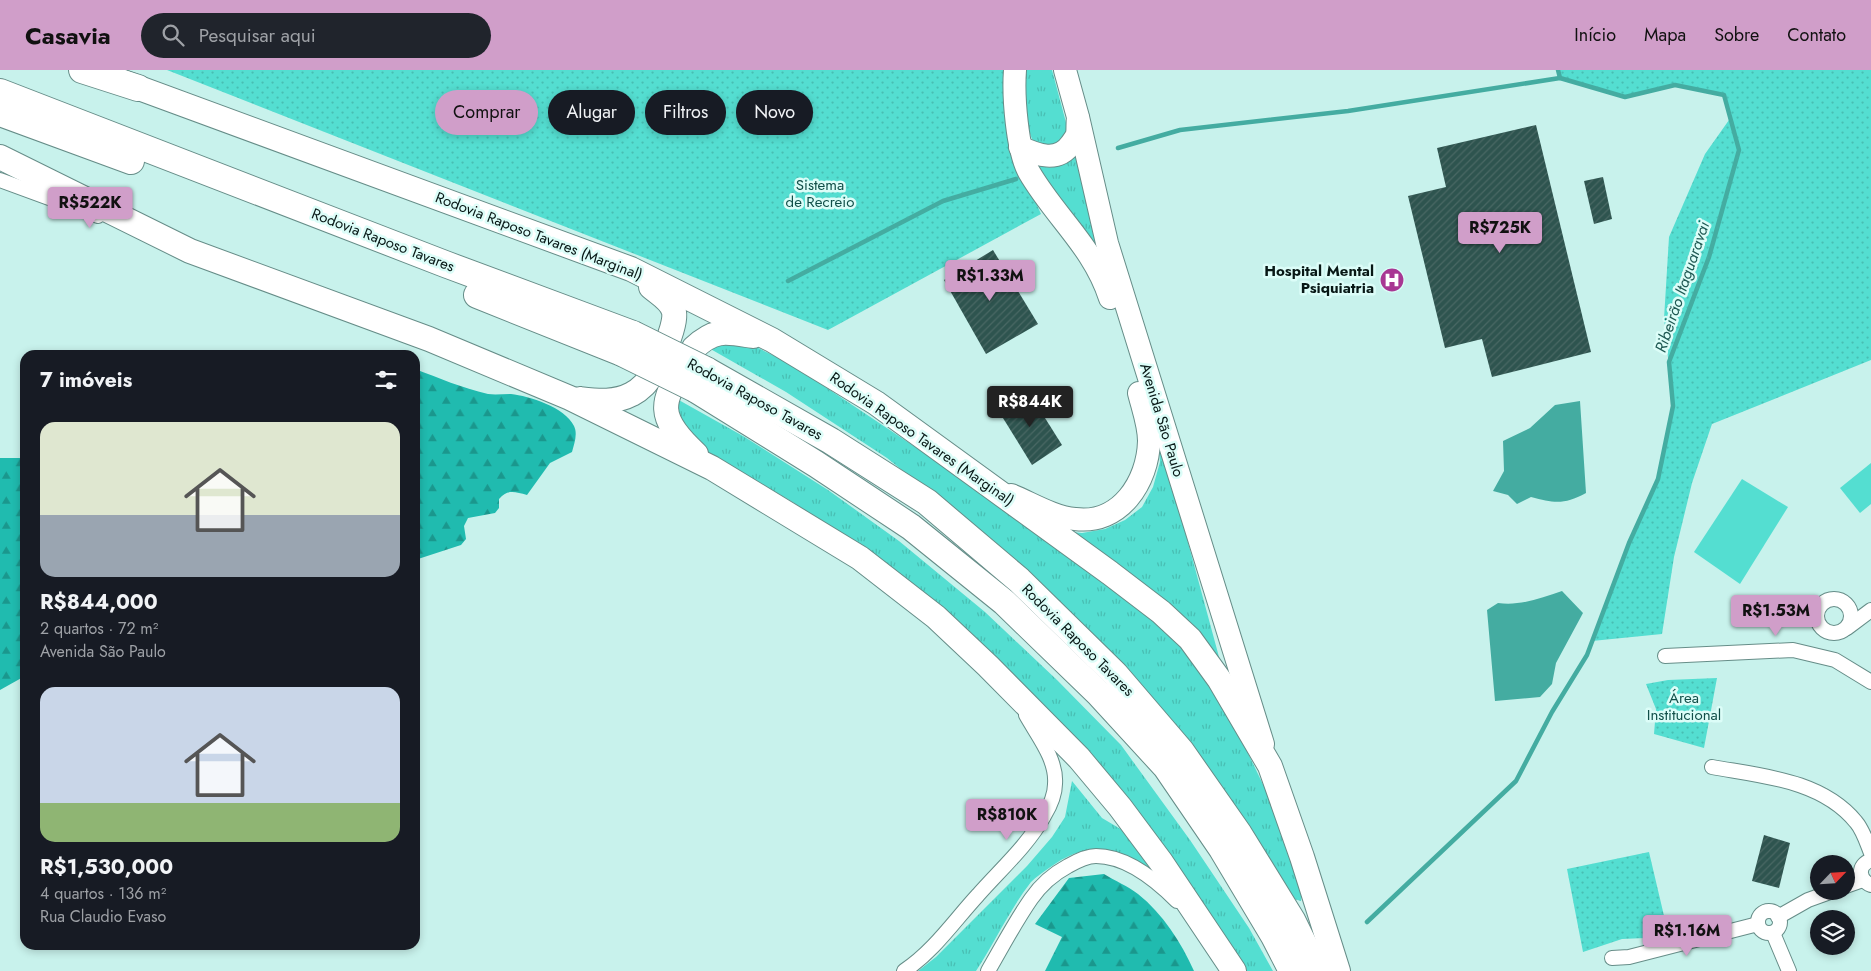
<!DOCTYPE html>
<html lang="pt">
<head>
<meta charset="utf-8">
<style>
  body { margin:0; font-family:Jost,sans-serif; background:#20242c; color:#f1f3f6; height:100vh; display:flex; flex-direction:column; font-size:19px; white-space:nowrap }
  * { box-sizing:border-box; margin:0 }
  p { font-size:16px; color:#9ea1a6 }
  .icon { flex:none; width:28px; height:28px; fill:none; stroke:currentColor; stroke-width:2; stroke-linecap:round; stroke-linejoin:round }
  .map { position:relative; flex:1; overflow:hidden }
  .sheet { position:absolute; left:20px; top:280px; width:400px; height:600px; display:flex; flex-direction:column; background:#171b24; border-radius:15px; box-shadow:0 2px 8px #0003 }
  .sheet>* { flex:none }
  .hud { position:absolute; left:435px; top:20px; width:475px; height:45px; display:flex; gap:10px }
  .needle { width:32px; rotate:65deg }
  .tools { position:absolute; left:1810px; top:785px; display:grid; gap:10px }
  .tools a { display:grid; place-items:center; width:45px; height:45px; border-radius:50%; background:#171b24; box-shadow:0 2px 8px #0003; font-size:25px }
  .price { position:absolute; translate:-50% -42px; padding:0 11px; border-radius:5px; background:#d09ec9; color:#111; font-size:16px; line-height:32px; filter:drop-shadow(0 1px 2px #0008) }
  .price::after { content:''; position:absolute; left:50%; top:30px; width:15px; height:11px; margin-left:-8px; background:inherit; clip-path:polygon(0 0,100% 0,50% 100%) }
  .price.on { background:#222; color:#fff }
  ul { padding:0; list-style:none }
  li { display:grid; align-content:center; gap:10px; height:265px; padding:0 20px }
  li span { display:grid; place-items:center; height:155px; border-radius:15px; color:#555 }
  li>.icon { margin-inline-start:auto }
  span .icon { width:90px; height:90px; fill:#fffc; stroke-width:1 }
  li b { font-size:21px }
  h2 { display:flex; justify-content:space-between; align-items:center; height:60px; padding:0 20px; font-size:21px }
  .tag { padding:0 18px; border-radius:22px; background:#171b24; box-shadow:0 2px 8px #0003; font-size:18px; line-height:45px }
  .tag.on { background:#d09ec9; color:#111 }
  header { display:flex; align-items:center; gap:30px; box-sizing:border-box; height:70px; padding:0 25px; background:#d09ec9; color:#111 }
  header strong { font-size:24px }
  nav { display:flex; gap:28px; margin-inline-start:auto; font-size:18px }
  .search { width:350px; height:45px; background:#20242c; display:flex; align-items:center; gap:12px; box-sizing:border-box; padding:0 18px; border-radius:28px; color:#9ea1a6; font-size:19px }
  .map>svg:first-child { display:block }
  .grass { fill:url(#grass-tufts) }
  .forest { fill:url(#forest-firs) }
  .park { fill:url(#park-dots) }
  .garden { fill:#54ded1 }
  .water { fill:#44aca1 }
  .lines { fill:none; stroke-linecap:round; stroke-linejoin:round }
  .stream { stroke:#44aca1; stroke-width:4.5 }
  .building { fill:url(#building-hatch) }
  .minor-casing { stroke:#668d88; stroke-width:16 }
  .primary-casing { stroke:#668d88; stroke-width:24 }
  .trunk-casing { stroke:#668d88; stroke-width:26 }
  .motorway-casing { stroke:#668d88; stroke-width:28 }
  .minor { stroke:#fff; stroke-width:14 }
  .primary { stroke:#fff; stroke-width:22 }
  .trunk { stroke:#fff; stroke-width:24 }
  .motorway { stroke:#fff; stroke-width:26 }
  .motorway-bridge-casing { stroke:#668d88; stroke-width:28; stroke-linecap:butt }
  .motorway-bridge { stroke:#fff; stroke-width:26 }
  .labels { text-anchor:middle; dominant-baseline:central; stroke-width:5; stroke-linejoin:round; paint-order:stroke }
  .park-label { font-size:15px; fill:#114e48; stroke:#dcfdf8 }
  .street-label { font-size:15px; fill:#081816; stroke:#dcfdf8 }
  .poi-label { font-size:15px; font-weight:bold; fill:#081816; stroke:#dcfdf8; text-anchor:end }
  .water-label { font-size:16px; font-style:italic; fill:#1f5953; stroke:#dcfdf8 }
</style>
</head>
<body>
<header>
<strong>Casavia</strong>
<div class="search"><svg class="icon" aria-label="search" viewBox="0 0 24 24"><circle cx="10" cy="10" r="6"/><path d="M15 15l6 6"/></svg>Pesquisar aqui</div>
<nav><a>Início</a><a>Mapa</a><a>Sobre</a><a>Contato</a></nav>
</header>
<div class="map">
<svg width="1871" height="901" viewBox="0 0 1871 901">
  <defs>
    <pattern id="grass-tufts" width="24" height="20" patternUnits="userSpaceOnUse" patternTransform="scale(1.25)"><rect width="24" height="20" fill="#54ded1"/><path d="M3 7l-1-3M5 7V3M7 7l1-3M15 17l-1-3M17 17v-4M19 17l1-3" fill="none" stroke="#48beb3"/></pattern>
    <pattern id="forest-firs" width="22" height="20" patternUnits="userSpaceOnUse" patternTransform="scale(1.25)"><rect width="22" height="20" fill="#20bbaf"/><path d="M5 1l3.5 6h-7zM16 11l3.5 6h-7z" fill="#1a978d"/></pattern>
    <pattern id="park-dots" width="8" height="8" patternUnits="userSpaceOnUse" patternTransform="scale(1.25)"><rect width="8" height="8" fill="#54ded1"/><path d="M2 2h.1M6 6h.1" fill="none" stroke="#48beb3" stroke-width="1.8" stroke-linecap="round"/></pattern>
    <pattern id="building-hatch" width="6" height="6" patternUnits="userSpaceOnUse" patternTransform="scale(1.25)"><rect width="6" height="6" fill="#2e544f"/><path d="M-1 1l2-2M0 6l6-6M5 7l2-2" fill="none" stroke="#496864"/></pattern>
  </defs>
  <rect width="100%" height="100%" fill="#c8f2ec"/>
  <!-- grass -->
  <g class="grass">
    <path d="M1026,0H1052L1068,60L1052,79L1033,71C1022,47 1022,26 1026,0Z"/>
    <path d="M1081,77L1222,598L1062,461L1082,463L1105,459L1125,450L1142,437L1153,417L1160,392L1158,363L1124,244L1037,95C1057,102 1070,93 1081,77Z"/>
    <path d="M717,271L754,276L791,294L993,429L1174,567L1205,605L1245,677L1271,731L1302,824L1301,831L1294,829L1238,745L1008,486L887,388L786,322L707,277Z"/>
    <path d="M677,329L743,366L828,420L899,471L985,542L1057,610L1121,675L1190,770L1249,858L1273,901H1244L1162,781L870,484L791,431L710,385L686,368L679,358Z"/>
    <path d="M1072,711L1102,748L1134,767L1152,799C1115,777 1086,770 1049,798C1043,802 1036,807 1031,812C1010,839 995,872 976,901H918L936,887L1027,796L1052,767L1065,747Z"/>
  </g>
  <!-- forest -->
  <g class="forest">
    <path d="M415,299C439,308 462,318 488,324C495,325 503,324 511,324C529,326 565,337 574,356C578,364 574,374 572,382L550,393L527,425C515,422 507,419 499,429V438L495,443L468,448L464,456L466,469L461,475L415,490Z"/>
    <path d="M0,388H25V606L0,620Z"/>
    <path d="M1104,804C1115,811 1128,816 1138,824C1163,844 1181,872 1194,901H1045L1062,867L1035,854L1069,808Z"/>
  </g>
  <!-- park -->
  <g class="park">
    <path d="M167,0H1005L1018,92L1041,144L828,260Z"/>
    <path d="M1558,0H1871V290L1712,354L1692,413L1674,487L1662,564L1592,571L1624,486L1658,409L1673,336L1664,249L1669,167L1705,84L1729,50L1724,25L1675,15L1625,27L1560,8Z"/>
    <path d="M1717,608L1704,678L1654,664L1656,639L1646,614L1668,610Z"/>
    <path d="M1649,782L1669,867L1622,869L1583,882L1567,799Z"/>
  </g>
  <!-- garden -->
  <g class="garden">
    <path d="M1871,393V434L1860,443L1840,418Z"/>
    <path d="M1742,409L1788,437L1740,514L1694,482Z"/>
  </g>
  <!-- water -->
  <g class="water">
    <path d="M1580,331L1586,423C1564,435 1554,433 1531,427L1517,434L1508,425L1493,421L1504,401L1503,371L1530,358L1555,335Z"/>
    <path d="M1562,521L1583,543L1556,593L1552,614L1540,627L1495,631L1487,540L1498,533C1521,536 1541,528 1562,521Z"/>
  </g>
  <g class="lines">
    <!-- stream -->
    <g class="stream">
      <path d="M1118,78L1180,60L1348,41L1560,8"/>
      <path d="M788,211L943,131L1016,109"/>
      <path d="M1367,852L1516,711L1552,642L1587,585L1629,473L1658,409L1673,336L1669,292L1709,187L1739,80L1724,25L1675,15L1625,27L1560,8L1558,0"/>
    </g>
  </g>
  <!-- building -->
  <g class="building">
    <path d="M1536,55L1591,282L1492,307L1482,269L1445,278L1408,126L1446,117L1437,78Z"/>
    <path d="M1603,107L1612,149L1594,154L1584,111Z"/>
    <path d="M993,180L1038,254L986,284L944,210Z"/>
    <path d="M1028,321L1062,375L1032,395L998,340Z"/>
    <path d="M1764,765L1790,773L1779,818L1752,811Z"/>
  </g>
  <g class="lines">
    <defs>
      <g id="minor">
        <path d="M0,110L98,146"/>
        <circle cx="1834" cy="546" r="17"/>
        <path d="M1847,558L1871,540"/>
        <path d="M1665,586L1793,580L1835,590L1871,612"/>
        <path d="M1712,697C1762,706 1822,710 1856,752C1863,760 1867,773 1871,783"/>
        <path d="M1871,790C1857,795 1858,810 1871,815"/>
        <path d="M1846,816L1863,810"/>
        <circle cx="1769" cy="852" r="11"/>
        <path d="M1778,847L1808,830L1833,821"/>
        <path d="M1773,863L1789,901"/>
        <path d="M1612,888L1629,887L1758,854"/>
        <path d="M904,901C934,881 954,851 978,825C1000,800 1028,775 1044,746C1050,736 1055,726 1055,714C1057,689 1037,665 1026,645"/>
        <path d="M988,901C1002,877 1015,852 1031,829C1040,816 1053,804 1068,796C1075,792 1087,786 1096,786C1127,786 1156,810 1177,831"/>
      </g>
      <g id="primary">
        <path d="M1015,0C1013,26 1017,80 1029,102C1055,147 1093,176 1110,228"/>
        <path d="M1065,0L1078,47L1107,173L1263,674"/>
        <path d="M1020,77C1037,85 1058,93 1071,74C1073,71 1076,68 1077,64C1078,59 1077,53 1078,48"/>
        <path d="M1011,425C1031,433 1053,447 1075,449C1120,455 1148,412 1149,371C1149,355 1143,339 1139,323"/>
      </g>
      <g id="trunk">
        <path d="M120,11L631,199L772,270L876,333L1110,503L1161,542L1190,569L1219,609L1270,696L1302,787L1338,901"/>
        <path d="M0,87L190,181L429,269L570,328L712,398L860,488L936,547L988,596L1079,688L1120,737L1161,792L1234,901"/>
        <path d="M580,329C598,331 615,333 632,324C636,322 641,318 644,315C655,304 677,257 674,242C672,231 659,224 651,217"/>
        <path d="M696,384C647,339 667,327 694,278C715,258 727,262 753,266"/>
      </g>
      <g id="motorway">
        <path d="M82,0L138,18"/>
        <path d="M0,22L445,194L633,264"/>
        <path d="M0,43L131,91"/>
        <path d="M477,225L622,283"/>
        <path d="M706,300L831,371L927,432L1019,510L1115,604L1181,681L1239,764L1292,850L1317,901"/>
        <path d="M695,319L816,394L911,457L1004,532L1099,624L1166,697L1222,779L1274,866L1292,901"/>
      </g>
    </defs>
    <!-- minor casing -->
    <use href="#minor" class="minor-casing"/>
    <!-- primary casing -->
    <use href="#primary" class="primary-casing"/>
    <!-- trunk casing -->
    <use href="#trunk" class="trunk-casing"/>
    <!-- motorway casing -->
    <use href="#motorway" class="motorway-casing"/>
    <!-- minor -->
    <use href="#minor" class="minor"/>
    <!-- primary -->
    <use href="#primary" class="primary"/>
    <!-- trunk -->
    <use href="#trunk" class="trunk"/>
    <!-- motorway -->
    <use href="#motorway" class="motorway"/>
    <defs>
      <g id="motorway-bridge">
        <path d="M633,264L706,300"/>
        <path d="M622,283L695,319"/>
      </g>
    </defs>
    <!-- motorway-bridge casing -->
    <use href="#motorway-bridge" class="motorway-bridge-casing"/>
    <!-- motorway-bridge -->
    <use href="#motorway-bridge" class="motorway-bridge"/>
  </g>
  <!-- icons -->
  <defs>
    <symbol id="hospital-disc" viewBox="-11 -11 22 22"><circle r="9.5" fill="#a83793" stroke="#dcfdf8"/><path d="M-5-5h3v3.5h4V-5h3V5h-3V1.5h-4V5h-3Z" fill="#fff"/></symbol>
  </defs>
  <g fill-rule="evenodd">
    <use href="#hospital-disc" x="1378" y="196" width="28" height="28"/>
  </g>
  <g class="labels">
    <!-- park labels -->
    <g class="park-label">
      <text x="820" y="115">Sistema<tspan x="820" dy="17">de Recreio</tspan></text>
      <text x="1684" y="628">Área<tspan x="1684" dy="17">Institucional</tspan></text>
    </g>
    <!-- street labels -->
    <g class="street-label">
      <text transform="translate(539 166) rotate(21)">Rodovia Raposo Tavares (Marginal)</text>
      <text transform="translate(383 170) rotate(21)">Rodovia Raposo Tavares</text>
      <text transform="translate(755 329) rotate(29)">Rodovia Raposo Tavares</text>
      <text transform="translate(1162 350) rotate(73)">Avenida São Paulo</text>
      <text transform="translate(922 369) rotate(35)">Rodovia Raposo Tavares (Marginal)</text>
      <text transform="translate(1078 570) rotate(45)">Rodovia Raposo Tavares</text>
    </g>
    <!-- poi labels -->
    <g class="poi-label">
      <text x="1374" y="201">Hospital Mental<tspan x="1374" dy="17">Psiquiatria</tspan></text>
    </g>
    <!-- water labels -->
    <g class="water-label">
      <text transform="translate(1682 217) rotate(-71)">Ribeirão Itaguaravai</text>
    </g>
  </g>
</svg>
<div class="tools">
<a><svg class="needle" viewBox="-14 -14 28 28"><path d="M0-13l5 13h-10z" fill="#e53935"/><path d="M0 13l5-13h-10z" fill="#9ea1a6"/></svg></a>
<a><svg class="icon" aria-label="layers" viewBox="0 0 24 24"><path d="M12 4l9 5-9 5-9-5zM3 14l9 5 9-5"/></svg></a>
</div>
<b class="price" style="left:90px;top:159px">R$522K</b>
<b class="price" style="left:1500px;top:184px">R$725K</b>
<b class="price" style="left:990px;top:232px">R$1.33M</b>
<b class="price on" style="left:1030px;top:358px">R$844K</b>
<b class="price" style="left:1776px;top:567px">R$1.53M</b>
<b class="price" style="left:1007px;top:771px">R$810K</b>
<b class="price" style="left:1687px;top:887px">R$1.16M</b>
<div class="hud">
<a class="tag on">Comprar</a>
<a class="tag">Alugar</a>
<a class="tag">Filtros</a>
<a class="tag">Novo</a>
</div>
<section class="sheet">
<h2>7 imóveis<svg class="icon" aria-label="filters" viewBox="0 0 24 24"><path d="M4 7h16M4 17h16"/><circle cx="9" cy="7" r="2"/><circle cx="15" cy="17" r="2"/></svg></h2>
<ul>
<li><span style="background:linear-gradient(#dfe7d0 60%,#9aa5b1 0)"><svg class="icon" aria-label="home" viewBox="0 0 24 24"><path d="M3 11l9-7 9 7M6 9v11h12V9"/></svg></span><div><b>R$844,000</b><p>2 quartos · 72 m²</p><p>Avenida São Paulo</p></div></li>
<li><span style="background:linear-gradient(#c9d6e8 75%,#8fb573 0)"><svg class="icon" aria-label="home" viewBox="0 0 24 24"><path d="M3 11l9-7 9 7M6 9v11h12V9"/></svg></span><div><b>R$1,530,000</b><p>4 quartos · 136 m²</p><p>Rua Claudio Evaso</p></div></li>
</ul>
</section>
</div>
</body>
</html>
